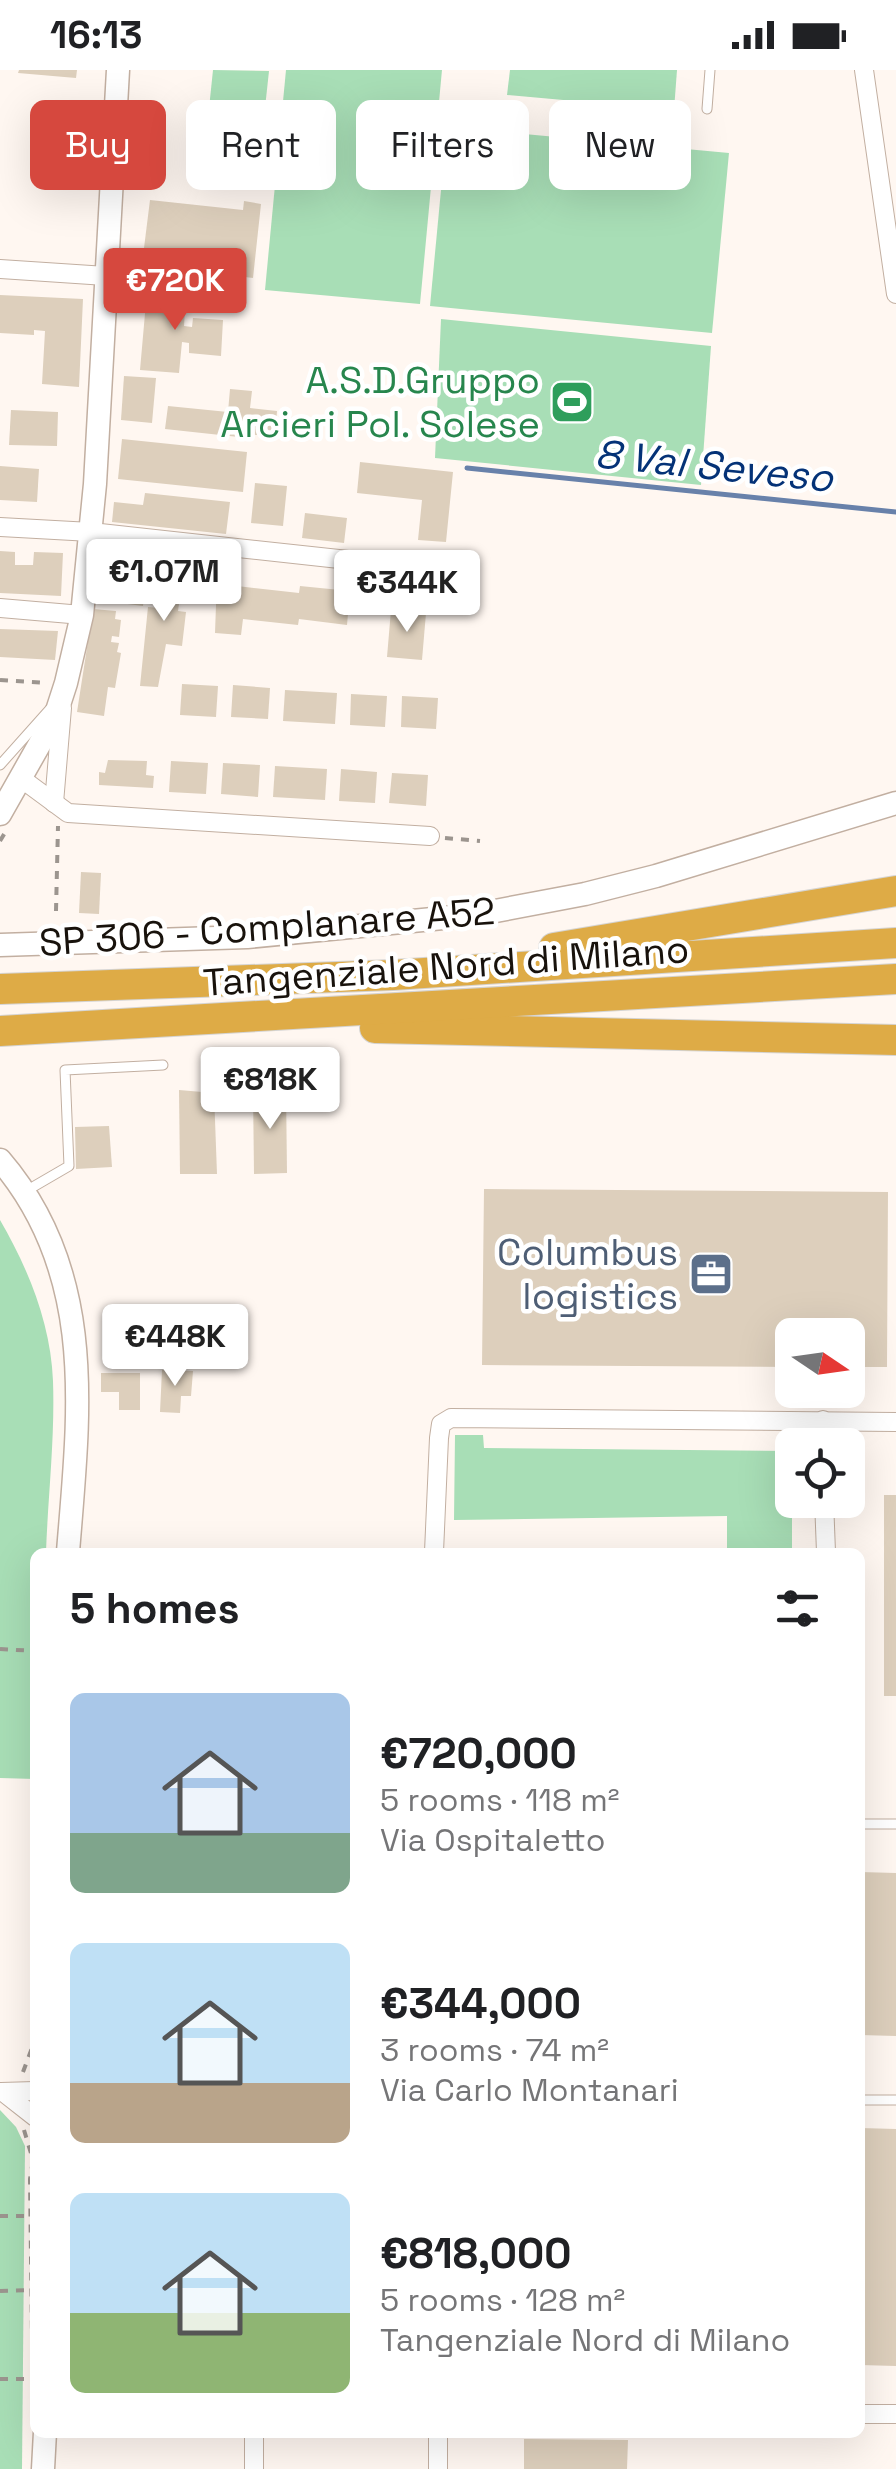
<!DOCTYPE html>
<html lang="en">
<head>
<meta charset="utf-8">
<style>
  body { margin:0; font-family:"Space Grotesk",sans-serif; background:#f2f2f2; color:#202124; height:100vh; display:flex; flex-direction:column; font-size:38px; white-space:nowrap }
  * { box-sizing:border-box; margin:0 }
  p { font-size:32px; color:#757577 }
  .icon { flex:none; width:55px; height:55px; fill:none; stroke:currentColor; stroke-width:2; stroke-linecap:round; stroke-linejoin:round }
  .map { position:relative; flex:1; overflow:hidden }
  .sheet { position:absolute; left:30px; top:1478px; width:835px; height:890px; display:flex; flex-direction:column; background:#fff; border-radius:15px; box-shadow:0 10px 40px #0002 }
  .sheet>* { flex:none }
  .top-card { position:absolute; left:30px; top:30px; width:838px; height:90px; display:flex; gap:20px }
  .needle { width:65px; rotate:103deg }
  .buttons { position:absolute; left:775px; top:1248px; display:grid; gap:20px }
  .buttons a { display:grid; place-items:center; width:90px; height:90px; border-radius:15px; background:#fff; box-shadow:0 10px 40px #0002; font-size:50px }
  .price { position:absolute; translate:-50% -85px; padding:0 22px; border-radius:10px; background:#fff; color:#222; font-size:32px; line-height:65px; filter:drop-shadow(0 2px 5px #0008) }
  .price::after { content:''; position:absolute; left:50%; top:60px; width:30px; height:22px; margin-left:-15px; background:inherit; clip-path:polygon(0 0,100% 0,50% 100%) }
  .price.active { background:#d6483e; color:#fff }
  ul { padding:0; list-style:none }
  li { display:flex; align-items:center; gap:30px; height:250px; padding:0 40px }
  li span { display:grid; place-items:center; flex:none; width:280px; height:200px; border-radius:15px; color:#555 }
  li>.icon { margin-inline-start:auto }
  span .icon { width:120px; height:120px; fill:#fffc; stroke-width:1 }
  li b { font-size:42px }
  h2 { display:flex; justify-content:space-between; align-items:center; height:120px; padding:0 40px; font-size:42px }
  .pill { padding:0 35px; border-radius:15px; background:#fff; box-shadow:0 10px 40px #0002; font-size:35px; line-height:90px }
  .pill.active { background:#d6483e; color:#fff }
  .status { display:flex; justify-content:space-between; align-items:center; height:70px; padding:0 50px; background:#fff; direction:ltr }
  .status svg { height:28px; fill:currentColor }
  .map>svg:first-child { display:block }
  .green { fill:#a8deb6 }
  .lines { fill:none; stroke-linecap:round; stroke-linejoin:round }
  .stream { stroke:#6881aa; stroke-width:5 }
  .building { fill:#ddcfbc }
  .lane-casing { stroke:#c2afa1; stroke-width:11 }
  .street-casing { stroke:#c2afa1; stroke-width:20 }
  .secondary-casing { stroke:#c2afa1; stroke-width:25 }
  .highway-casing { stroke:#d5d4d3; stroke-width:32 }
  .path { stroke:#9c958f; stroke-width:4; stroke-dasharray:8 8; stroke-linecap:butt }
  .lane { stroke:#fff; stroke-width:9 }
  .street { stroke:#fff; stroke-width:18 }
  .secondary { stroke:#fff; stroke-width:22 }
  .highway { stroke:#deab46; stroke-width:30 }
  .labels { text-anchor:middle; dominant-baseline:central; stroke-width:9; stroke-linejoin:round; paint-order:stroke }
  .leisure-label { font-size:38px; fill:#27864d; stroke:#fff; text-anchor:end }
  .street-label { font-size:38px; fill:#18120c; stroke:#fff }
  .service-label { font-size:38px; fill:#4e5e75; stroke:#fff; text-anchor:end }
  .water-label { font-size:40px; font-style:italic; fill:#043277; stroke:#fff }
</style>
</head>
<body>
<div class="status"><b>16:13</b><svg viewBox="0 0 49 12"><path d="M0 12V9h3v3zM5 12V6h3v6zM10 12V3h3v9zM15 12V0h3v12zM26 1h20v11H26zM47 4h2v5h-2z"/></svg></div>
<div class="map">
<svg width="896" height="2399" viewBox="0 0 896 2399">
  <rect width="100%" height="100%" fill="#fff7f1"/>
  <!-- green -->
  <g class="green">
    <path d="M213,0L269,1L260,84L205,77Z"/>
    <path d="M286,0H442L420,234L265,220Z"/>
    <path d="M510,0H677L674,40L507,25Z"/>
    <path d="M447,57L729,83L712,263L430,236Z"/>
    <path d="M441,249L711,276L701,415L435,388Z"/>
    <path d="M0,1150C28,1198 51,1254 53,1311C55,1368 48,1426 46,1482H35V1709L0,1708Z"/>
    <path d="M455,1365H483L484,1378L792,1381V1482H727V1446L454,1450Z"/>
    <path d="M0,2040L16,2057L25,2076L22,2399H0Z"/>
  </g>
  <g class="lines">
    <!-- stream -->
    <path class="stream" d="M467,398L896,442"/>
  </g>
  <!-- building -->
  <g class="building">
    <path d="M19,0H77L76,8L18,3Z"/>
    <path d="M648,42L683,46L681,60L647,54Z"/>
    <path d="M150,130L243,140L244,131L261,134L253,208L142,194Z"/>
    <path d="M147,221L186,224L184,256L192,257L193,248L223,250L221,286L189,283V273L182,272L179,303L140,300Z"/>
    <path d="M0,225L83,229L79,317L42,314L45,261L34,260V265L0,263Z"/>
    <path d="M124,306L156,308L152,353L121,350Z"/>
    <path d="M230,319L252,321L250,338L277,341L275,367L248,364V368L165,359L168,336L228,342Z"/>
    <path d="M11,340L58,342L57,376L9,375Z"/>
    <path d="M122,369L247,382L243,422L118,409Z"/>
    <path d="M360,392L453,402L446,472L418,470L422,430L357,423Z"/>
    <path d="M0,396L39,399L37,432L0,430Z"/>
    <path d="M255,413L287,416L283,456L251,453Z"/>
    <path d="M145,423L230,432L226,464L112,452L114,432L143,435Z"/>
    <path d="M305,443L347,448L344,473L302,468Z"/>
    <path d="M111,479L150,484L143,536L104,531Z"/>
    <path d="M0,481L15,482V495H33L34,482L63,483L61,526L0,523Z"/>
    <path d="M166,488L185,490L178,541L186,542L182,576L166,574L158,617L140,616L148,537L159,538Z"/>
    <path d="M217,507L238,510L237,516L299,523L300,516L350,521L347,555L299,549L298,555L243,549L241,565L215,563Z"/>
    <path d="M93,539L116,541L115,549L121,550L119,567L112,566L111,572L119,573L117,582L121,583L115,618L108,617L104,646L77,642Z"/>
    <path d="M391,540L426,543L422,590L387,587Z"/>
    <path d="M0,559L58,561L55,590L0,587Z"/>
    <path d="M182,614L218,616L216,647L180,645Z"/>
    <path d="M233,615L270,618L268,649L231,647Z"/>
    <path d="M285,620L337,623L335,654L283,651Z"/>
    <path d="M351,624L387,626L385,657L350,655Z"/>
    <path d="M402,626L438,628L436,659L401,657Z"/>
    <path d="M108,690L147,691L146,705L154,706L153,718L99,715V702L105,703Z"/>
    <path d="M171,691L208,693L206,724L169,722Z"/>
    <path d="M223,693L260,695L258,727L221,724Z"/>
    <path d="M275,696L327,699L325,730L273,727Z"/>
    <path d="M341,699L377,702L375,733L339,731Z"/>
    <path d="M392,703L428,705L426,736L389,733Z"/>
    <path d="M81,802L101,803L99,844L79,843Z"/>
    <path d="M179,1020L214,1023L217,1104H180Z"/>
    <path d="M253,1020H286L287,1103L254,1104Z"/>
    <path d="M109,1056L112,1097L76,1099L75,1057Z"/>
    <path d="M484,1119L888,1122L887,1297H848V1265H792V1297L482,1295Z"/>
    <path d="M162,1300L193,1301L191,1326H181L180,1343L160,1342Z"/>
    <path d="M101,1303H140V1340H119V1322H101Z"/>
    <rect x="884" y="1425" width="12" height="201"/>
    <path d="M860,1802L896,1803V1966L860,1965Z"/>
    <path d="M860,2058L896,2059V2296L860,2295Z"/>
    <path d="M524,2369L628,2370L627,2399H524Z"/>
  </g>
  <g class="lines">
    <defs>
      <g id="lane">
        <path d="M707,39L710,0"/>
        <path d="M0,695L50,639"/>
        <path d="M26,1121L69,1096L65,1000L163,995"/>
        <path d="M860,1754H896"/>
        <path d="M860,2030H896"/>
      </g>
      <g id="street">
        <path d="M864,0L896,224"/>
        <path d="M0,199L106,206"/>
        <path d="M0,457L91,462L385,494"/>
        <path d="M0,538L82,545"/>
        <path d="M22,709L68,743L430,766"/>
        <path d="M54,733L62,638"/>
        <path d="M823,1350V1375"/>
        <path d="M824,1430L826,1482"/>
        <path d="M434,1482L439,1368L441,1354L451,1348L896,1352"/>
        <path d="M1,2022L35,2021"/>
        <path d="M3,2022L35,2047"/>
        <path d="M860,2344H896"/>
        <path d="M254,2399V2362"/>
        <path d="M438,2399V2362"/>
      </g>
      <g id="secondary">
        <path d="M0,744L55,647L66,613L82,545L95,414L118,0"/>
        <path d="M0,875L247,867L474,845L585,824L656,806L896,733"/>
        <path d="M0,1090C98,1204 79,1344 68,1482"/>
        <path d="M43,2399L45,2362"/>
      </g>
      <g id="highway">
        <path d="M554,878L896,821"/>
        <path d="M0,919L393,905L896,873"/>
        <path d="M375,958L896,970"/>
        <path d="M0,961L896,909"/>
      </g>
    </defs>
    <!-- lane casing -->
    <use href="#lane" class="lane-casing"/>
    <!-- street casing -->
    <use href="#street" class="street-casing"/>
    <!-- secondary casing -->
    <use href="#secondary" class="secondary-casing"/>
    <!-- highway casing -->
    <use href="#highway" class="highway-casing"/>
    <!-- path -->
    <g class="path">
      <path d="M0,610L47,613"/>
      <path d="M445,768L480,771"/>
      <path d="M0,771L6,761"/>
      <path d="M56,841L58,756"/>
      <path d="M0,1579L35,1581"/>
      <path d="M23,2002L32,1978L35,1835"/>
      <path d="M24,2060L33,2090L30,2109L33,2344"/>
      <path d="M0,2146H32"/>
      <path d="M0,2221L30,2220"/>
      <path d="M0,2309H33"/>
    </g>
    <!-- lane -->
    <use href="#lane" class="lane"/>
    <!-- street -->
    <use href="#street" class="street"/>
    <!-- secondary -->
    <use href="#secondary" class="secondary"/>
    <!-- highway -->
    <use href="#highway" class="highway"/>
  </g>
  <!-- icons -->
  <defs>
    <symbol id="stadium-square" viewBox="-11 -11 22 22"><rect x="-9" y="-9" width="18" height="18" rx="4" fill="#2e9e5b" stroke="#fff"/><path d="M0-5a6.5 5 0 1 0 0 10a6.5 5 0 1 0 0-10ZM-3.5-1.8h7v3.6h-7Z" fill="#fff"/></symbol>
    <symbol id="office-square" viewBox="-11 -11 22 22"><rect x="-9" y="-9" width="18" height="18" rx="4" fill="#5c6f8a" stroke="#fff"/><path d="M-6-3h4V-5.5h4V-3h4V5H-6ZM-1-4.5V-3h2v-1.5ZM-6 0V1H6V0Z" fill="#fff"/></symbol>
  </defs>
  <g fill-rule="evenodd">
    <use href="#stadium-square" x="547" y="307" width="50" height="50"/>
    <use href="#office-square" x="686" y="1179" width="50" height="50"/>
  </g>
  <g class="labels">
    <!-- leisure labels -->
    <g class="leisure-label">
      <text x="540" y="310">A.S.D.Gruppo<tspan x="540" dy="44">Arcieri Pol. Solese</tspan></text>
    </g>
    <!-- street labels -->
    <g class="street-label">
      <text transform="translate(267 857) rotate(-4)">SP 306 - Complanare A52</text>
      <text transform="translate(446 896) rotate(-4)">Tangenziale Nord di Milano</text>
    </g>
    <!-- service labels -->
    <g class="service-label">
      <text x="678" y="1182">Columbus<tspan x="678" dy="44">logistics</tspan></text>
    </g>
    <!-- water labels -->
    <g class="water-label">
      <text transform="translate(714 396) rotate(6)">8 Val Seveso</text>
    </g>
  </g>
</svg>
<div class="buttons">
<a><svg class="needle" viewBox="-14 -14 28 28"><path d="M0-13l5 13h-10z" fill="#e53935"/><path d="M0 13l5-13h-10z" fill="#757577"/></svg></a>
<a><svg class="icon" aria-label="locate" viewBox="0 0 24 24"><circle cx="12" cy="12" r="6"/><path d="M12 2v4M12 18v4M2 12h4M18 12h4"/></svg></a>
</div>
<b class="price active" style="left:175px;top:263px">€720K</b>
<b class="price" style="left:164px;top:554px">€1.07M</b>
<b class="price" style="left:407px;top:565px">€344K</b>
<b class="price" style="left:270px;top:1062px">€818K</b>
<b class="price" style="left:175px;top:1319px">€448K</b>
<div class="top-card">
<a class="pill active">Buy</a>
<a class="pill">Rent</a>
<a class="pill">Filters</a>
<a class="pill">New</a>
</div>
<section class="sheet">
<h2>5 homes<svg class="icon" aria-label="filters" viewBox="0 0 24 24"><path d="M4 7h16M4 17h16"/><circle cx="9" cy="7" r="2"/><circle cx="15" cy="17" r="2"/></svg></h2>
<ul>
<li><span style="background:linear-gradient(#a9c7e8 70%,#7fa58c 0)"><svg class="icon" aria-label="home" viewBox="0 0 24 24"><path d="M3 11l9-7 9 7M6 9v11h12V9"/></svg></span><div><b>€720,000</b><p>5 rooms · 118 m²</p><p>Via Ospitaletto</p></div></li>
<li><span style="background:linear-gradient(#bfe0f5 70%,#b9a48a 0)"><svg class="icon" aria-label="home" viewBox="0 0 24 24"><path d="M3 11l9-7 9 7M6 9v11h12V9"/></svg></span><div><b>€344,000</b><p>3 rooms · 74 m²</p><p>Via Carlo Montanari</p></div></li>
<li><span style="background:linear-gradient(#bfe0f5 60%,#8fb573 0)"><svg class="icon" aria-label="home" viewBox="0 0 24 24"><path d="M3 11l9-7 9 7M6 9v11h12V9"/></svg></span><div><b>€818,000</b><p>5 rooms · 128 m²</p><p>Tangenziale Nord di Milano</p></div></li>
</ul>
</section>
</div>
</body>
</html>
